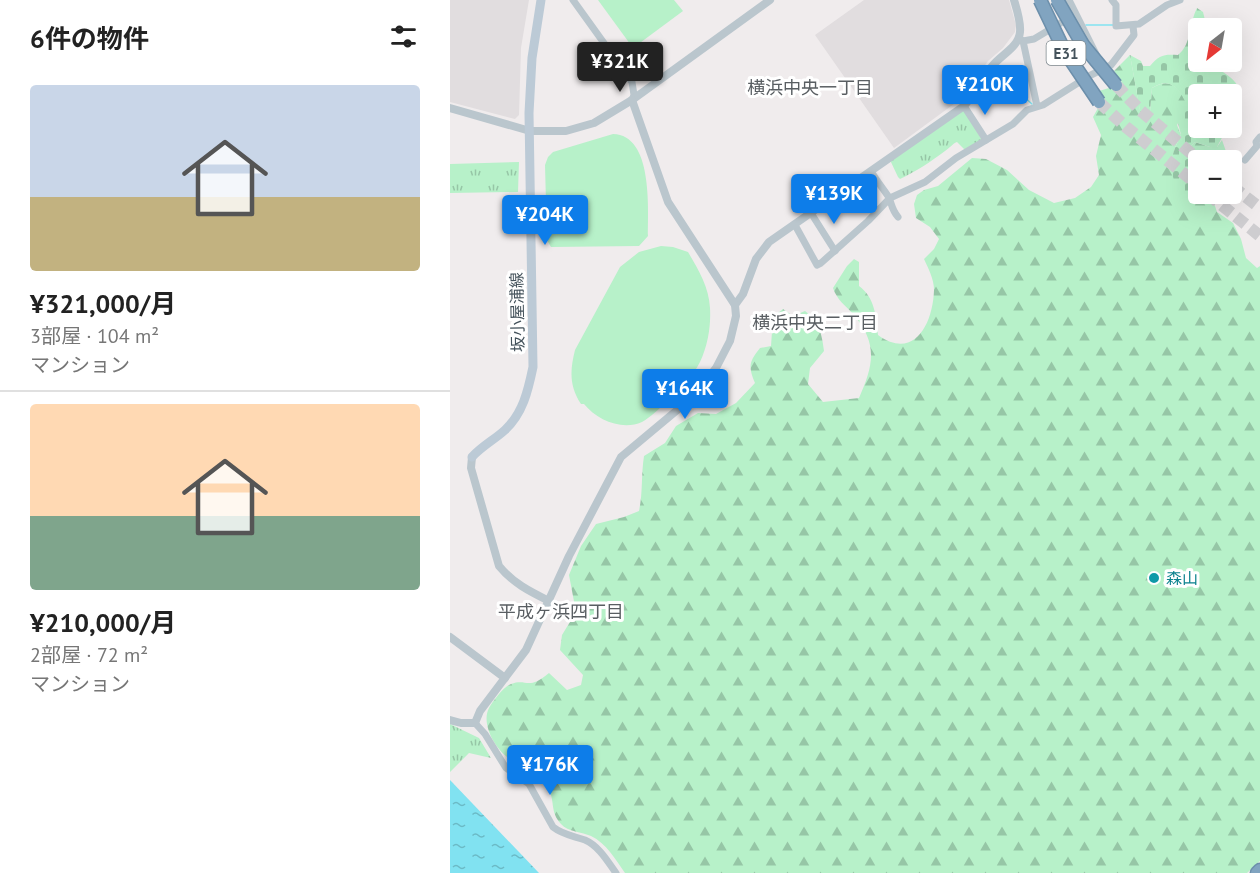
<!DOCTYPE html>
<html lang="ja">
<head>
<meta charset="utf-8">
<style>
  body { margin:0; font-family:"PT Sans","Noto Sans JP",sans-serif; background:#f2f2f2; color:#222; height:100vh; display:flex; flex-direction:column; font-size:22px; white-space:nowrap }
  * { box-sizing:border-box; margin:0 }
  p { font-size:20px; color:#767676 }
  .icon { flex:none; width:33px; height:33px; fill:none; stroke:currentColor; stroke-width:2; stroke-linecap:round; stroke-linejoin:round }
  .map { position:relative; flex:1; overflow:hidden }
  .details { display:flex; flex-direction:column; background:#fff; width:450px }
  .details>* { flex:none }
  .needle { width:39px; rotate:211deg }
  .tools { position:absolute; left:738px; top:18px; display:grid; gap:12px }
  .tools a { display:grid; place-items:center; width:54px; height:54px; border-radius:6px; background:#fff; box-shadow:0 6px 24px #0002; font-size:30px }
  .price { position:absolute; translate:-50% -51px; padding:0 14px; border-radius:6px; background:#0d7de9; color:#fff; font-size:20px; line-height:39px; filter:drop-shadow(0 2px 3px #0008) }
  .price::after { content:''; position:absolute; left:50%; top:36px; width:18px; height:14px; margin-left:-9px; background:inherit; clip-path:polygon(0 0,100% 0,50% 100%) }
  .price.selected { background:#222; color:#fff }
  ul { padding:0; list-style:none }
  li { display:grid; align-content:center; gap:12px; height:318px; padding:0 30px }
  li+li { border-top:2px solid #e0e0e0 }
  li span { display:grid; place-items:center; height:186px; border-radius:6px; color:#555 }
  li>.icon { margin-inline-start:auto }
  span .icon { width:108px; height:108px; fill:#fffc; stroke-width:1 }
  li b { font-size:26px }
  h2 { display:flex; justify-content:space-between; align-items:center; height:72px; padding:0 30px; font-size:26px }
  main { display:flex; flex:1; min-height:0 }
  .map>svg:first-child { display:block }
  .education { fill:#e1dddf }
  .grass { fill:#b7f1c9 }
  .forest { fill:url(#forest-firs) }
  .cemetery { fill:url(#cemetery-stones) }
  .park { fill:url(#park-tufts) }
  .water { fill:url(#water-ripples) }
  .lines { fill:none; stroke-linecap:round; stroke-linejoin:round }
  .stream { stroke:#81e2f1; stroke-width:1.5 }
  .motorway-tunnel { stroke:#cecdd0; stroke-width:12; stroke-dasharray:12 6; stroke-linecap:butt }
  .motorway-casing { stroke:#6c8fab; stroke-width:15 }
  .minor { stroke:#bac6cd; stroke-width:7 }
  .tertiary { stroke:#bac6cd; stroke-width:8 }
  .secondary { stroke:#bccad6; stroke-width:9 }
  .motorway { stroke:#81a4c0; stroke-width:12 }
  .motorway-bridge-casing { stroke:#6c8fab; stroke-width:15; stroke-linecap:butt }
  .motorway-bridge { stroke:#81a4c0; stroke-width:12 }
  .culture-dot { fill:#0f9aa8; stroke:#fff; stroke-width:2 }
  .labels { text-anchor:middle; dominant-baseline:central; stroke-width:6; stroke-linejoin:round; paint-order:stroke }
  .shield { fill:#fff; stroke:#7c868c; stroke-width:1.5 }
  .shield-label { font-size:15px; font-weight:bold; fill:#44525b }
  .street-label { font-size:16px; fill:#44525b; stroke:#fff }
  .culture-label { font-size:16px; fill:#0d838f; stroke:#fff; text-anchor:start }
  .neighbourhood-label { font-size:18px; fill:#595e62; stroke:#fff }
</style>
</head>
<body>
<main>
<section class="details">
<h2>6件の物件<svg class="icon" aria-label="filters" viewBox="0 0 24 24"><path d="M4 7h16M4 17h16"/><circle cx="9" cy="7" r="2"/><circle cx="15" cy="17" r="2"/></svg></h2>
<ul>
<li><span style="background:linear-gradient(#c9d6e8 60%,#c2b280 0)"><svg class="icon" aria-label="home" viewBox="0 0 24 24"><path d="M3 11l9-7 9 7M6 9v11h12V9"/></svg></span><div><b>¥321,000/月</b><p>3部屋 · 104 m²</p><p>マンション</p></div></li>
<li><span style="background:linear-gradient(#ffd9b3 60%,#7fa58c 0)"><svg class="icon" aria-label="home" viewBox="0 0 24 24"><path d="M3 11l9-7 9 7M6 9v11h12V9"/></svg></span><div><b>¥210,000/月</b><p>2部屋 · 72 m²</p><p>マンション</p></div></li>
</ul>
</section>
<div class="map">
<svg width="810" height="873" viewBox="0 0 810 873">
  <defs>
    <pattern id="forest-firs" width="22" height="20" patternUnits="userSpaceOnUse" patternTransform="scale(1.5)"><rect width="22" height="20" fill="#b7f1c9"/><path d="M5 1l3.5 6h-7zM16 11l3.5 6h-7z" fill="#96c6a6"/></pattern>
    <pattern id="cemetery-stones" width="16" height="16" patternUnits="userSpaceOnUse" patternTransform="scale(1.5)"><rect width="16" height="16" fill="#b7f1c9"/><path d="M2 7V4a2 2 0 0 1 4 0v3zM10 15v-3a2 2 0 0 1 4 0v3z" fill="#96c6a6"/></pattern>
    <pattern id="park-tufts" width="24" height="20" patternUnits="userSpaceOnUse" patternTransform="scale(1.5)"><rect width="24" height="20" fill="#b7f1c9"/><path d="M3 7l-1-3M5 7V3M7 7l1-3M15 17l-1-3M17 17v-4M19 17l1-3" fill="none" stroke="#96c6a6"/></pattern>
    <pattern id="water-ripples" width="26" height="14" patternUnits="userSpaceOnUse" patternTransform="scale(1.5)"><rect width="26" height="14" fill="#81e2f1"/><path d="M2 4q2-2 4 0t4 0M15 11q2-2 4 0t4 0" fill="none" stroke="#6bbac6"/></pattern>
  </defs>
  <rect width="100%" height="100%" fill="#f0eced"/>
  <!-- education -->
  <g class="education">
    <path d="M0,0H79L71,48L69,115L65,119L0,102Z"/>
    <path d="M414,0H559L566,25L565,32L553,48L538,61L512,98L444,148L365,35Z"/>
  </g>
  <!-- grass -->
  <g class="grass">
    <path d="M148,0H224L233,11L183,48Z"/>
    <path d="M163,134C203,135 198,208 198,236L189,246L101,247L97,240L95,165L98,157L103,152Z"/>
    <path d="M211,246L223,247L238,252C248,269 259,287 260,308C261,326 258,345 250,362C242,378 230,390 217,401C210,408 201,417 192,422C172,431 147,420 134,404H131C119,386 120,370 125,350L170,267L189,252Z"/>
  </g>
  <!-- forest -->
  <path class="forest" d="M680,55L690,110L695,116L700,112L702,88C721,76 729,88 738,105L727,125L731,135C723,150 719,164 725,180L746,190L740,163V147L745,142L760,147H767L772,140L779,160H748V194H772L764,203L767,212L783,223L791,239L796,258L807,268L810,266V861L797,873H175C166,860 156,843 141,836C132,832 118,832 111,824C100,812 105,802 99,790C94,780 83,769 74,764C69,761 61,761 57,757C44,747 31,723 39,708C43,701 53,687 61,684C77,678 78,691 99,673L117,690L131,685L133,675L110,650L112,635L126,612L119,575L131,546L146,524L174,517L189,511C193,493 191,475 194,456L215,443L226,426L248,413L266,414L286,403L305,383C298,366 299,362 310,348L321,346L323,317L333,309L343,316L355,311C369,321 372,334 374,351L360,368L358,384L373,402L409,398C423,366 429,344 403,314C395,305 387,300 383,288L397,266L404,259L409,262V286C425,298 426,316 428,335C464,361 483,324 484,290C484,279 478,268 474,259L484,249L489,239L480,227L466,218L464,204L467,195L474,190L488,186L522,158L536,159L557,170L579,190L604,203L625,198L641,187L649,175L646,156L651,135L643,117L648,108L654,102L649,91L659,88L667,91L673,84L664,71Z"/>
  <!-- cemetery -->
  <path class="cemetery" d="M747,8L753,12L757,28H748V62H763L765,68C789,79 799,95 782,118V94H748V128H777L767,147H760L745,142L740,147V163L746,190L742,200L732,197L724,190C725,181 723,177 721,169C720,158 726,145 731,135L725,111L737,105C729,88 720,76 702,88L700,112L696,116L690,111L680,55L691,61L693,66H700C709,55 714,54 728,55C742,44 739,23 747,8Z"/>
  <!-- park -->
  <g class="park">
    <path d="M513,108L532,140L515,150L507,142C502,144 500,148 495,151C482,161 465,172 450,179L448,177L440,160Z"/>
    <path d="M69,162L68,192L0,193V164Z"/>
    <path d="M0,724L29,738L41,758L19,753L0,772Z"/>
  </g>
  <!-- water -->
  <path class="water" d="M0,780L89,873H0Z"/>
  <g class="lines">
    <!-- stream -->
    <g class="stream">
      <path d="M636,25H664"/>
      <path d="M547,73L582,104"/>
    </g>
    <!-- motorway-tunnel -->
    <g class="motorway-tunnel">
      <path d="M666,85L690,110L749,160"/>
      <path d="M649,102L676,127L748,185"/>
      <path d="M782,186L810,208"/>
      <path d="M758,194L810,236"/>
    </g>
    <defs>
      <path id="motorway" d="M807,873L810,870"/>
    </defs>
    <!-- motorway casing -->
    <use href="#motorway" class="motorway-casing"/>
    <!-- minor -->
    <g class="minor">
      <path d="M123,0L182,82L184,95L182,100"/>
      <path d="M619,0L646,54"/>
      <path d="M662,0L666,5V26L689,24L717,5L730,0"/>
      <path d="M569,38L573,41L587,106"/>
      <path d="M573,41L584,39L619,18"/>
      <path d="M514,106L536,140"/>
      <path d="M795,160L807,146L806,142L810,137"/>
      <path d="M421,171C426,180 432,187 438,196C442,203 441,209 448,217"/>
      <path d="M361,213L385,251"/>
      <path d="M345,225L367,265L371,263L418,221L440,198L475,182L506,158L563,124L577,110L593,105L639,76L661,65L684,35L683,26"/>
      <path d="M25,723L35,734L56,768L79,784L103,827C113,835 124,836 135,840C149,846 158,862 166,873"/>
    </g>
    <!-- tertiary -->
    <g class="tertiary">
      <path d="M0,108L80,131H116L144,123L182,100L320,0"/>
      <path d="M285,305L293,294L306,259L319,242L514,106C526,93 532,77 544,64C553,54 569,46 570,32C571,22 567,10 564,0"/>
      <path d="M22,457L21,468L49,566C63,583 79,591 99,601"/>
      <path d="M0,637L55,678"/>
      <path d="M0,720L11,723H25L30,711L76,650L119,556L171,457L244,396L266,368L280,341L286,316L285,305L218,202L182,100"/>
    </g>
    <!-- secondary -->
    <path class="secondary" d="M22,457C32,446 44,440 55,430C73,413 78,391 83,367L79,113L82,58L91,0"/>
    <!-- motorway -->
    <use href="#motorway" class="motorway"/>
    <defs>
      <g id="motorway-bridge">
        <path d="M590,0L614,50L649,102"/>
        <path d="M607,0L633,45L666,85"/>
      </g>
    </defs>
    <!-- motorway-bridge casing -->
    <use href="#motorway-bridge" class="motorway-bridge-casing"/>
    <!-- motorway-bridge -->
    <use href="#motorway-bridge" class="motorway-bridge"/>
  </g>
  <!-- markers -->
  <circle class="culture-dot" cx="704" cy="578" r="6"/>
  <g class="labels">
    <!-- shield labels -->
    <rect class="shield" x="596.5" y="41" width="39" height="24" rx="4.5"/>
    <g class="shield-label">
      <text x="616" y="53">E31</text>
    </g>
    <!-- street labels -->
    <g class="street-label">
      <text transform="translate(67 312) rotate(-91)">坂小屋浦線</text>
    </g>
    <!-- culture labels -->
    <g class="culture-label">
      <text x="716" y="578">森山</text>
    </g>
    <!-- neighbourhood labels -->
    <g class="neighbourhood-label">
      <text x="360" y="87">横浜中央一丁目</text>
      <text x="365" y="322">横浜中央二丁目</text>
      <text x="111" y="611">平成ヶ浜四丁目</text>
    </g>
  </g>
</svg>
<div class="tools">
<a><svg class="needle" viewBox="-14 -14 28 28"><path d="M0-13l5 13h-10z" fill="#e53935"/><path d="M0 13l5-13h-10z" fill="#767676"/></svg></a>
<a>+</a>
<a>−</a>
</div>
<b class="price selected" style="left:170px;top:93px">¥321K</b>
<b class="price" style="left:535px;top:116px">¥210K</b>
<b class="price" style="left:384px;top:225px">¥139K</b>
<b class="price" style="left:95px;top:246px">¥204K</b>
<b class="price" style="left:235px;top:420px">¥164K</b>
<b class="price" style="left:100px;top:796px">¥176K</b>
</div>
</main>
</body>
</html>
